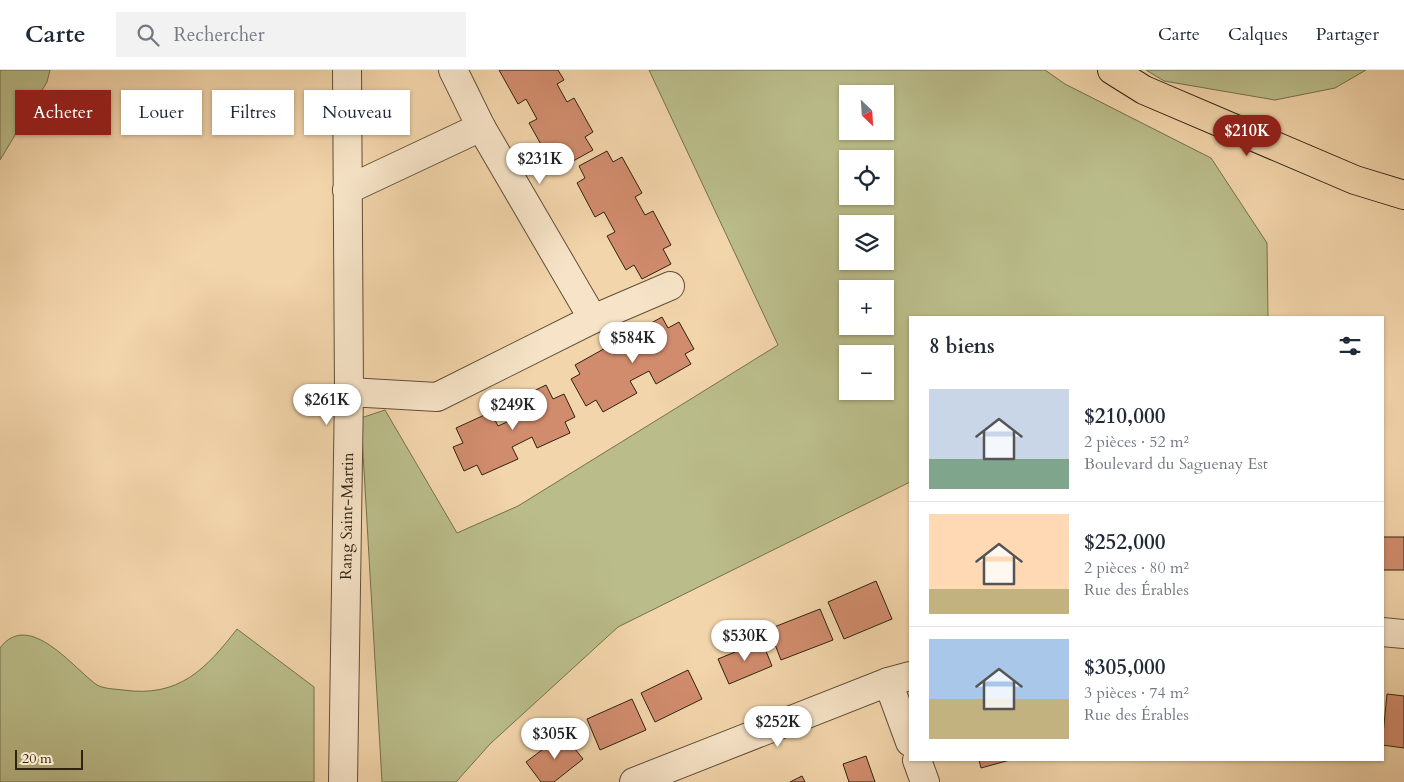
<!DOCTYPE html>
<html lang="fr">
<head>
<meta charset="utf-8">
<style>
  body { margin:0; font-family:Cardo,serif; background:#f2f2f3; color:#1f2937; height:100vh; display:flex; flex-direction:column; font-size:19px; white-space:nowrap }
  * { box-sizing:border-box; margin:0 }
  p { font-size:16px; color:#747a83 }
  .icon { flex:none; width:28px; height:28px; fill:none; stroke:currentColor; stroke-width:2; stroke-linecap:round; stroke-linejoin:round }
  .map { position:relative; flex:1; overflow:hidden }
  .side { position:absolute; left:909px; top:246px; width:475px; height:445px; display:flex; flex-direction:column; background:#fff; border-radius:0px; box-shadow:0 1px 4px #0004 }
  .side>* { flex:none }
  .banner { position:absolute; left:15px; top:20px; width:475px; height:45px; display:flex; gap:10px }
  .needle { width:32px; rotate:155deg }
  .controls { position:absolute; left:839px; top:15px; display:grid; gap:10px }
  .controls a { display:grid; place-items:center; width:55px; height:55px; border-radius:0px; background:#fff; box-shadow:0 1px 4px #0004; font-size:25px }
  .scale { position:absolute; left:15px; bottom:12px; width:68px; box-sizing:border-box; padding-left:5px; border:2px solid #302211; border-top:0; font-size:14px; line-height:18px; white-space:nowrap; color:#302211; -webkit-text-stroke:4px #f7e4c8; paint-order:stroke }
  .price { position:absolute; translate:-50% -42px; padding:0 11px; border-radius:18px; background:#fff; color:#222; font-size:16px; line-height:32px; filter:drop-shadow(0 1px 2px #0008) }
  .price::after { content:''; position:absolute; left:50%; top:30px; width:15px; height:11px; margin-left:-8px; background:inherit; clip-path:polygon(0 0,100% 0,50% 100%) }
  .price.selected { background:#8f2418; color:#fff }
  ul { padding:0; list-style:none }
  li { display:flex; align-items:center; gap:15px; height:125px; padding:0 20px }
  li+li { border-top:1px solid #e0e1e3 }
  li span { display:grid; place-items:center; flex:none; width:140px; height:100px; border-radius:0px; color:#555 }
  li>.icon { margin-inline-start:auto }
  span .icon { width:60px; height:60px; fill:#fffc; stroke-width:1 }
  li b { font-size:21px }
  h2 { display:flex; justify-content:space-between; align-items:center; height:60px; padding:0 20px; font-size:21px }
  .pill { padding:0 18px; border-radius:0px; background:#fff; box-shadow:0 1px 4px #0004; font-size:18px; line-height:45px }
  .pill.selected { background:#8f2418; color:#fff }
  header { display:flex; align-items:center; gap:30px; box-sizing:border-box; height:70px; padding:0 25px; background:#fff; border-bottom:1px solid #e0e1e3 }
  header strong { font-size:24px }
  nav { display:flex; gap:28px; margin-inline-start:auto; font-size:18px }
  .search { width:350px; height:45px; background:#f2f2f3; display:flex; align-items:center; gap:12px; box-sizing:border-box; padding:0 18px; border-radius:0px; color:#747a83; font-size:19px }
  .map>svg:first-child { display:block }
  .green { fill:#babd8a; stroke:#75704e; fill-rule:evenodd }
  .building { fill:#d18c6d; stroke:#302211 }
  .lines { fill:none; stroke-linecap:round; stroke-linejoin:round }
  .minor-casing { stroke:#614f38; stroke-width:30 }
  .major-casing { stroke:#302211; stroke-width:30 }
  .minor { stroke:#f7e4c8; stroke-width:28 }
  .major { stroke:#f3d5ab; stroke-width:28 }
  .labels { text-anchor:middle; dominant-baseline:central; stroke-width:4; stroke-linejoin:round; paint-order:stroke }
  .street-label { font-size:16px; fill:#302211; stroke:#f7e4c8 }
</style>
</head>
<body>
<header>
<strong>Carte</strong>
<div class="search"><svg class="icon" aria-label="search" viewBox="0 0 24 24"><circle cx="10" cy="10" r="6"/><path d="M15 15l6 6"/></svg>Rechercher</div>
<nav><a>Carte</a><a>Calques</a><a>Partager</a></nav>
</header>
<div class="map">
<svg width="1404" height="712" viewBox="0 0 1404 712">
  <rect width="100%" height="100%" fill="#f3d5ab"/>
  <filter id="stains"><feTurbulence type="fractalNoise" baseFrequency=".004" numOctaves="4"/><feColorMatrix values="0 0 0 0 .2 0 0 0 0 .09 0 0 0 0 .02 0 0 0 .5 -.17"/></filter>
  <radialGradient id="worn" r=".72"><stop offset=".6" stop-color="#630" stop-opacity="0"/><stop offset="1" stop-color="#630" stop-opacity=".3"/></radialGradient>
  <!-- green -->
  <g class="green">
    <path d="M0,0H50L47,12L0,90Z"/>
    <path d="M649,0H1045L1065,14L1211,88L1267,173L1268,247L910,248V412L618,557L490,674L456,712H382L361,348L385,340L457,463L518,436L778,275ZM848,24H885V61H848ZM848,89H885V126H848ZM848,154H885V191H848ZM848,219H885V256H848ZM848,284H885V321H848Z"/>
    <path d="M1146,0H1366L1335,18L1275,30L1164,11Z"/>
    <path d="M237,559L314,617V712H0V578C29,539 74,599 97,615C104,619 116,619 123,620C179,628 206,599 237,559Z"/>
  </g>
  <!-- building -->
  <g class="building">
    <path d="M499,0H558L564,10L557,14L567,32L574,28L593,62L585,67L593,80L564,96L556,82L548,87L529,53L537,49L526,29L518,34Z"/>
    <path d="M607,81L613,92L622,87L642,123L635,127L645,145L653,141L671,175L663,179L671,194L642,209L634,195L626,200L607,166L615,162L604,142L595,147L577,113L585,108L579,96Z"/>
    <path d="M662,247L668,258L679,252L694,279L685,284L691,294L656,314L649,301L630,311L637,323L603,342L596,330L586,336L571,309L580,304L575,295L609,276L614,284L632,273L628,266Z"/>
    <path d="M546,315L553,329L564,324L575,347L565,352L570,363L537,378L532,367L512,377L518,389L482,405L477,395L464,401L453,377L463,373L456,358L491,342L498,356L516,348L509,333Z"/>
    <rect x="1382" y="467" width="22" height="33"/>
    <path d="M876,511L892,549L844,569L828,532Z"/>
    <path d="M820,539L833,570L781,590L769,559Z"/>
    <path d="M762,571L772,596L729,614L718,589Z"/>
    <path d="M688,600L702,629L655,652L641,623Z"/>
    <path d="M1387,624L1404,626V678L1382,675Z"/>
    <path d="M632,629L646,660L600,680L587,649Z"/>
    <path d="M563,664L583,689L554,712H541L526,692Z"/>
    <path d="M866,686L875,712H849L843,694Z"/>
    <path d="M979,690H1010L981,698Z"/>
    <path d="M802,706L805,712H790Z"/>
  </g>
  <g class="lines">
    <defs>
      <g id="minor">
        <path d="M453,0L481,57L593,249"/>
        <path d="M347,120L481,57"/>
        <path d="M349,322L437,327L593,249L670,216"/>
        <path d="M1382,562L1404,564"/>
        <path d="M888,612L910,672"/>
        <path d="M917,690L925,712"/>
        <path id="s1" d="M343,712L349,322L347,0"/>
        <path d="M634,712L888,612L910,606"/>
      </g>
      <path id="major" d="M1112,0L1144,20L1355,110L1404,125"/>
    </defs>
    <!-- minor casing -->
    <use href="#minor" class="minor-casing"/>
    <!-- major casing -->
    <use href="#major" class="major-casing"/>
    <!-- minor -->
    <use href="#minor" class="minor"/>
    <!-- major -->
    <use href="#major" class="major"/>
  </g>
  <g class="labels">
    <!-- street labels -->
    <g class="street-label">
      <text stroke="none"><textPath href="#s1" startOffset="266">Rang Saint-Martin</textPath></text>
    </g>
  </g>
  <rect width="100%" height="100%" filter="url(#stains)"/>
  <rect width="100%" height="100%" fill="url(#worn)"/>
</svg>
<div class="controls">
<a><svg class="needle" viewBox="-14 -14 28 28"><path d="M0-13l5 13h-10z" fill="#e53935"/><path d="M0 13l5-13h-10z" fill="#747a83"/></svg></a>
<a><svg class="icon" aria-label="locate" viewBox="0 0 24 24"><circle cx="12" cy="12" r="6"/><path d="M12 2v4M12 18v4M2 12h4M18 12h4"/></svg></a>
<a><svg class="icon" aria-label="layers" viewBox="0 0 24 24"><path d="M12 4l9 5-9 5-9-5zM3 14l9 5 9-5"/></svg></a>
<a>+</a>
<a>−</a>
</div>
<div class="scale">20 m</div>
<b class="price selected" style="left:1247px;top:87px">$210K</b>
<b class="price" style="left:540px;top:115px">$231K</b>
<b class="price" style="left:633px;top:294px">$584K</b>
<b class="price" style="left:327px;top:356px">$261K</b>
<b class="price" style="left:513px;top:361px">$249K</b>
<b class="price" style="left:745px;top:592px">$530K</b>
<b class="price" style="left:778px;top:678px">$252K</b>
<b class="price" style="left:555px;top:690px">$305K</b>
<div class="banner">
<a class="pill selected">Acheter</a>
<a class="pill">Louer</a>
<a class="pill">Filtres</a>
<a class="pill">Nouveau</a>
</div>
<section class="side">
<h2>8 biens<svg class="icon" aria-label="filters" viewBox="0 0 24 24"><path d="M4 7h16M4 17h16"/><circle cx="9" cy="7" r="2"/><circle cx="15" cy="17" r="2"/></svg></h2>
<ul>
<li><span style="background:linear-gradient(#c9d6e8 70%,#7fa58c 0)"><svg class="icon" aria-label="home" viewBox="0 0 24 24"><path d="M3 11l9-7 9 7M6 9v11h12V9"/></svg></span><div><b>$210,000</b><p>2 pièces · 52 m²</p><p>Boulevard du Saguenay Est</p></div></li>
<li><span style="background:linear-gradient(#ffd9b3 75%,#c2b280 0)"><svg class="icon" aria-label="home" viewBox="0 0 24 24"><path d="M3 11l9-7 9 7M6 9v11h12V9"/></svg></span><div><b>$252,000</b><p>2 pièces · 80 m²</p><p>Rue des Érables</p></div></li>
<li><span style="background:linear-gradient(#a9c7e8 60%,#c2b280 0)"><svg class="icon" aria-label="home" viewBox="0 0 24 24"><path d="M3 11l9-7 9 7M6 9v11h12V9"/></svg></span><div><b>$305,000</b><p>3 pièces · 74 m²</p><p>Rue des Érables</p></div></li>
</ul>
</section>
</div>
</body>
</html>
